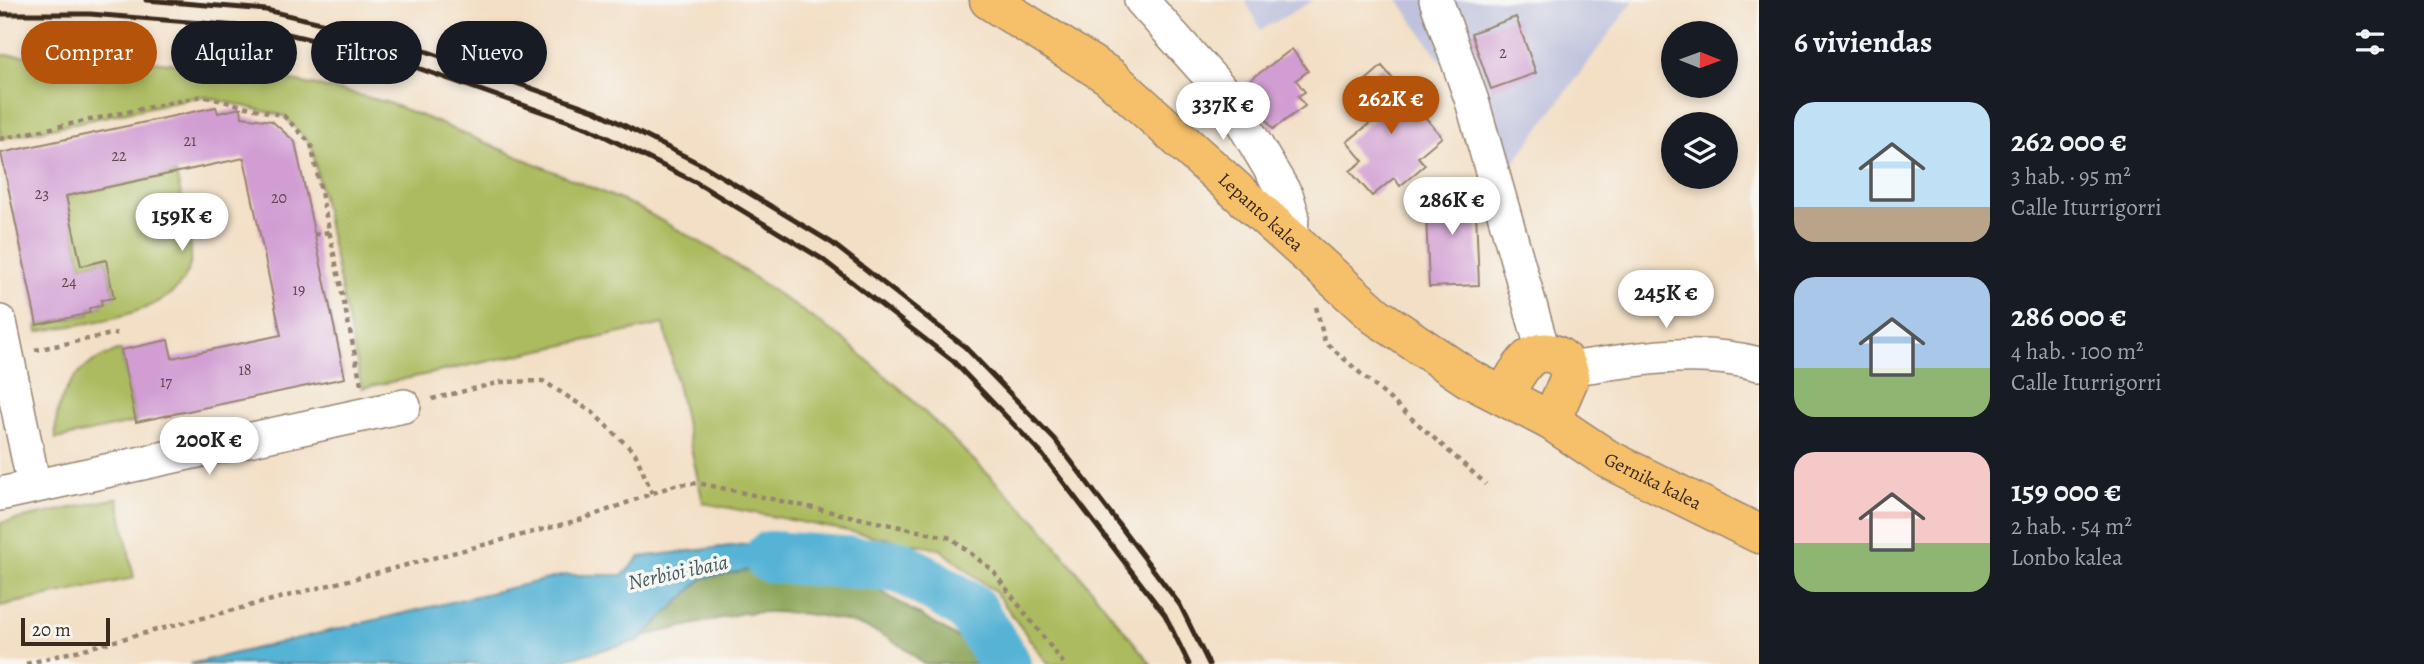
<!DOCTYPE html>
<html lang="es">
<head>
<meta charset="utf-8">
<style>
  body { margin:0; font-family:Alegreya,serif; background:#242831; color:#f1f3f6; height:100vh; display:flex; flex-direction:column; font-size:26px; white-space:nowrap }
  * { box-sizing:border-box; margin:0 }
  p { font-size:23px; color:#9ea1a6 }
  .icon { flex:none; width:38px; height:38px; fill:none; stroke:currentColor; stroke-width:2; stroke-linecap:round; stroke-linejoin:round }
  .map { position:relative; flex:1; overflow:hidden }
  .panel { display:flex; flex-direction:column; background:#171b24; width:665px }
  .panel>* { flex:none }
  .hud { position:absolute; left:21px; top:21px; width:665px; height:63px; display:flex; gap:14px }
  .needle { width:46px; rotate:91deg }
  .buttons { position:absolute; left:1661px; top:21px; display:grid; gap:14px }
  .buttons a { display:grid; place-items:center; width:77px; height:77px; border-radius:50%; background:#171b24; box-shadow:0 4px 10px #0003; font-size:35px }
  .scale { position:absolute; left:21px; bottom:18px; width:89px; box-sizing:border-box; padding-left:7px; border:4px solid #3b2a1e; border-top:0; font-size:19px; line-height:24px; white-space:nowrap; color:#3b2a1e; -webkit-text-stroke:5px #f6f6f2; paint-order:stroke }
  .price { position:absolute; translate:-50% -60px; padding:0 16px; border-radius:24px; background:#fff; color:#222; font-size:23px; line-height:46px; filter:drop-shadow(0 2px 4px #0008) }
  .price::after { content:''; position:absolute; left:50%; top:42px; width:21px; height:16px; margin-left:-10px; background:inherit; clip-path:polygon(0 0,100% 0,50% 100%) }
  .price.selected { background:#b45309; color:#fff }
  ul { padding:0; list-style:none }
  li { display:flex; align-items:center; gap:21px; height:175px; padding:0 35px }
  li span { display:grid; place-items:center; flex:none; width:196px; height:140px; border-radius:21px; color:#555 }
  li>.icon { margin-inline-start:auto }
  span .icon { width:84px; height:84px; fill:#fffc; stroke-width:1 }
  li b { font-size:30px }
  h2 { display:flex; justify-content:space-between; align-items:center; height:84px; padding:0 35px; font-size:30px }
  .pill { padding:0 24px; border-radius:32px; background:#171b24; box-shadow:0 4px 10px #0003; font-size:24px; line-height:63px }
  .pill.selected { background:#b45309; color:#fff }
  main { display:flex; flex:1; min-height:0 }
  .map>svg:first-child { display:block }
  .industrial { fill:#bfc2dd }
  .green { fill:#acbb5e; stroke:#74723e; stroke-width:2 }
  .forest { fill:#89a355; stroke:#62663a; stroke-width:2 }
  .water { fill:#57b3d5; stroke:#496e7a; stroke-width:2 }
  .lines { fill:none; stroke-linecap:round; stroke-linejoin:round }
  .river { stroke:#57b3d5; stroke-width:52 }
  .building { fill:#d19dd3 }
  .street-casing { stroke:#978472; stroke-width:36 }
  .primary-casing { stroke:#978472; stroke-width:41 }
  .path { stroke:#978472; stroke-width:4.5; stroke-dasharray:5 5; stroke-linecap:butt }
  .street { stroke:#fff; stroke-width:33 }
  .primary { stroke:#f6c06b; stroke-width:38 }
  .rail { stroke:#3b2a1e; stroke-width:5 }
  .labels { text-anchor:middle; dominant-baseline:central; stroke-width:7; stroke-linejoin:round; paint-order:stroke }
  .number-label { font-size:16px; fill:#60474b }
  .street-label { font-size:19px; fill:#3b2a1e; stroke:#f6f6f2 }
  .water-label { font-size:21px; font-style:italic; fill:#455a5e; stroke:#f6f6f2 }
</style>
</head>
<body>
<main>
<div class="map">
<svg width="1759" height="664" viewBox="0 0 1759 664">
  <rect width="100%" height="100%" fill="#f6f6f2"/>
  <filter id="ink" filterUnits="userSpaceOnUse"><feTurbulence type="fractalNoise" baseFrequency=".0143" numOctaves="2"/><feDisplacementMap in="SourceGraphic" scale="14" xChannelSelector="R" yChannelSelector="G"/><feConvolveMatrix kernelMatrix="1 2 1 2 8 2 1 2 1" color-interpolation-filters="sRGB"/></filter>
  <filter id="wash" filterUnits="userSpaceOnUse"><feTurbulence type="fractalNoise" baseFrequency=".00686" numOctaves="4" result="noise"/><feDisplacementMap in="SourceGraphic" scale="28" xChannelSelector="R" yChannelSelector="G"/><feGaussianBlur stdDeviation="1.57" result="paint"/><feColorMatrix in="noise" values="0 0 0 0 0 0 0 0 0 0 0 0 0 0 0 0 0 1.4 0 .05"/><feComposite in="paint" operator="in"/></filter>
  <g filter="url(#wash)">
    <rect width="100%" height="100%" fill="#f3dfc5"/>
    <!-- industrial -->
    <g class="industrial">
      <path d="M1245,0H1314L1261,30Z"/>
      <path d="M1398,0H1634L1513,164Z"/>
    </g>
    <!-- green -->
    <g class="green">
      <path d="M0,55L117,57L247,72L342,91L386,102L434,121L635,206L714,250L843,339L904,392L1039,524L1151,664H1048L995,592L940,549L703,503L664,324L362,388L311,144L284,116L202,96L0,139Z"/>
      <path d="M176,173C181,199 192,230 191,257C188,317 84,322 38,332L37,325L90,314L89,308L102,306L101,300L114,297L106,260L81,266L66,196Z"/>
      <path d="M121,350L136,422L56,439C53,395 78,361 121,350Z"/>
      <path d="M118,498L134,578L0,606V523Z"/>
    </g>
    <!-- forest -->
    <path class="forest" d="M693,563L865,582L988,656L992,664H923C878,618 804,609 743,613L523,664H308Z"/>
    <!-- water -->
    <path class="water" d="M756,543L851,549L835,577L755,569L703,578L638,641L545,664H190L565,575H623L640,557Z"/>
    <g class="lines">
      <!-- river -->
      <path class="river" d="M770,557L900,566L970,608L1005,664"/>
    </g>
    <g id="blocks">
      <!-- building -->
      <g class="building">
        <path d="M1516,17L1536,73L1491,89L1471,33Z"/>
        <path d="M1292,49L1308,71L1296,80L1305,92L1298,96L1305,106L1273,129L1242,86Z"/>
        <path d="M1382,66L1442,137L1418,157L1425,165L1400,186L1394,178L1372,196L1350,171L1363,161L1347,142L1381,114L1358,87Z"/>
        <path d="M216,107L218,113L241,108L242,117L272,121L295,142L345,378L136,422L121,350L168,340L172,358L281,335L244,158L66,196L81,266L106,260L114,298L101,300L102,306L89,308L90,313L37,325L1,153Z"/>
        <path d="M1475,187L1479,285L1429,287L1425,189Z"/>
      </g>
    </g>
  </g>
  <g filter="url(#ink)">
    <use href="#blocks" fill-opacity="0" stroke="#978472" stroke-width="2"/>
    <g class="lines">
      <defs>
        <g id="street">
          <path d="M1141,0L1219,87L1234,108L1287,197L1292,214L1291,238"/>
          <path d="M1436,0L1472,101L1543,351"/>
          <path d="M0,322L34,486"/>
          <path d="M1569,369C1633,360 1695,347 1759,364"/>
          <path d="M0,494L404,406"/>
        </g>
        <g id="primary">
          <path id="s1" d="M989,0L1109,76L1376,316L1468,378L1551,421L1606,458L1759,534"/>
          <path d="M1504,395C1517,375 1527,344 1556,355C1565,359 1568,367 1570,377L1551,421"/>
        </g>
      </defs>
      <!-- street casing -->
      <use href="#street" class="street-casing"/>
      <!-- primary casing -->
      <use href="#primary" class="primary-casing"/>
      <!-- path -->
      <g class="path">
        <path d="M0,139L202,96L284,116L311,144L361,384"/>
        <path d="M314,235L329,232"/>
        <path d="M1316,307L1325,342L1486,484"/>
        <path d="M35,350L117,333"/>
        <path d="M432,399L501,382L543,381L592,412L635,453L652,493"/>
        <path d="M26,664L583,519L675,485L698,483L951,538L992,570L1064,664"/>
      </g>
      <!-- street -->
      <use href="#street" class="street"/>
      <!-- primary -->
      <use href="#primary" class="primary"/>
      <!-- rail -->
      <g class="rail">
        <path d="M146,0L266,10L397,41L596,111L706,167L832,243L965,347L1055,440L1180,605L1209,664"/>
        <path d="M0,14H90L263,28L392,59L588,128L697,183L822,259L953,361L1041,453L1165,615L1189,664"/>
      </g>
    </g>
  </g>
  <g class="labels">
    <!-- number labels -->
    <g class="number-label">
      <text x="1503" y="53">2</text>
      <text x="190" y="141">21</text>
      <text x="119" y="156">22</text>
      <text x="42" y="194">23</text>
      <text x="279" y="198">20</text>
      <text x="69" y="282">24</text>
      <text x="299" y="290">19</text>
      <text x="245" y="370">18</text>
      <text x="166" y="382">17</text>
    </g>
    <!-- street labels -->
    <g class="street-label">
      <text stroke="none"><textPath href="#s1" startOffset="346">Lepanto kalea</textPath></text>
      <text stroke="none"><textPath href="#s1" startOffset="824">Gernika kalea</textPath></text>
    </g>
    <!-- water labels -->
    <g class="water-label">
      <text transform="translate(678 572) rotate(-12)">Nerbioi ibaia</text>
    </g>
  </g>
</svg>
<div class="buttons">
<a><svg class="needle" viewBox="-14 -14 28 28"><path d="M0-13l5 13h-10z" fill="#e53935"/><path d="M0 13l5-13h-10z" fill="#9ea1a6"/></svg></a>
<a><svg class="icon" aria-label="layers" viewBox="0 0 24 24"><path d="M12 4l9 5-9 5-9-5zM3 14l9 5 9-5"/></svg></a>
</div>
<div class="scale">20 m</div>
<b class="price selected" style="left:1391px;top:136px">262K €</b>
<b class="price" style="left:1223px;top:142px">337K €</b>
<b class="price" style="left:1452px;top:237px">286K €</b>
<b class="price" style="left:182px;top:253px">159K €</b>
<b class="price" style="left:1666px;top:330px">245K €</b>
<b class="price" style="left:209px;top:477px">200K €</b>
<div class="hud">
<a class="pill selected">Comprar</a>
<a class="pill">Alquilar</a>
<a class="pill">Filtros</a>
<a class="pill">Nuevo</a>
</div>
</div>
<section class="panel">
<h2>6 viviendas<svg class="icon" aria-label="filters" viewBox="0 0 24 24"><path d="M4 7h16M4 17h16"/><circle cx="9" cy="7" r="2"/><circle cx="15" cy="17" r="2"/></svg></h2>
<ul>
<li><span style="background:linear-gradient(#bfe0f5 75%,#b9a48a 0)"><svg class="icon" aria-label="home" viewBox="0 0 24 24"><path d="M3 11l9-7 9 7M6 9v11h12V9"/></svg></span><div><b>262 000 €</b><p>3 hab. · 95 m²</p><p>Calle Iturrigorri</p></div></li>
<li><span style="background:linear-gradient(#a9c7e8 65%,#8fb573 0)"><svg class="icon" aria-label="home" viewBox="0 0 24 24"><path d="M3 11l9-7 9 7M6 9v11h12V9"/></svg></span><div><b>286 000 €</b><p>4 hab. · 100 m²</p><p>Calle Iturrigorri</p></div></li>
<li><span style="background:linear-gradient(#f6c9c9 65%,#8fb573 0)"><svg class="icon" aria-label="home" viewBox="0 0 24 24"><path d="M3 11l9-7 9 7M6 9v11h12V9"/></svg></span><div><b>159 000 €</b><p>2 hab. · 54 m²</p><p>Lonbo kalea</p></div></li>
</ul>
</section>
</main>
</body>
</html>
